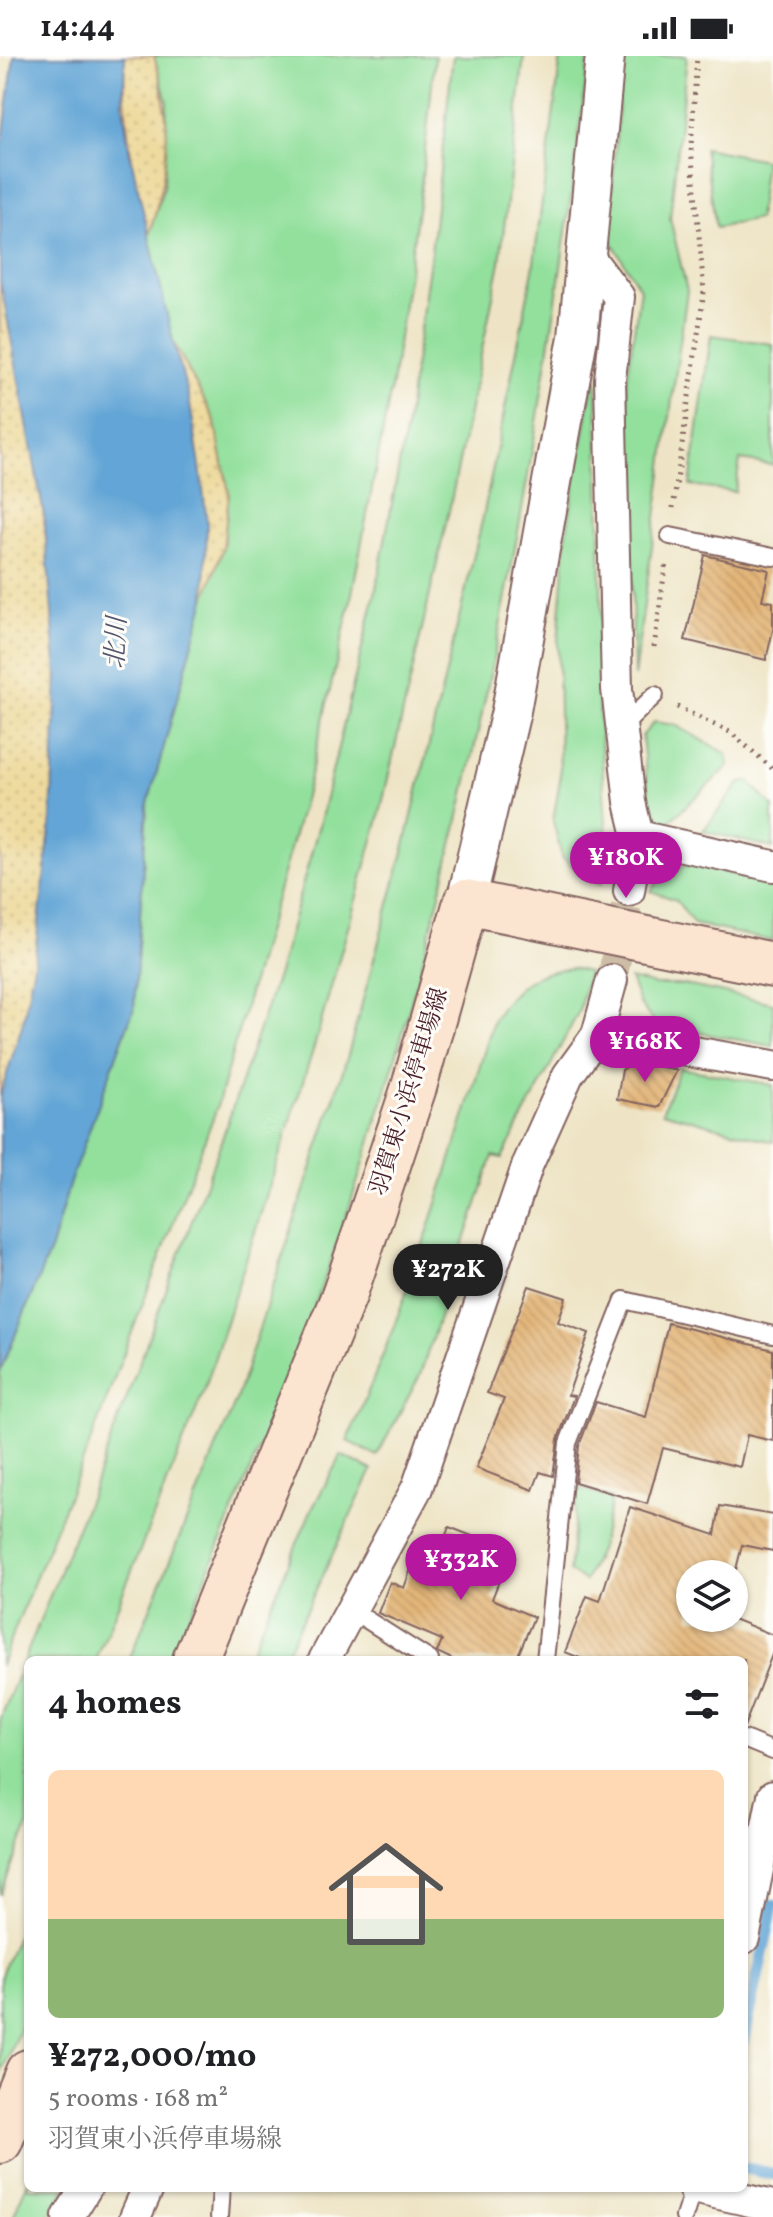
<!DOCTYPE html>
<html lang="en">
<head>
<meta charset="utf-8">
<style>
  body { margin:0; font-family:Vollkorn,"Noto Serif JP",serif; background:#f6f6f6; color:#202124; height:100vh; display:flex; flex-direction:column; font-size:30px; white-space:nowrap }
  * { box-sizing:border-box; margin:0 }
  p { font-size:26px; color:#757577 }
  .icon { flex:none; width:44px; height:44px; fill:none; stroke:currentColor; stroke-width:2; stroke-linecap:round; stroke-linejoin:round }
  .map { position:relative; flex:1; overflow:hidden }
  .sheet { position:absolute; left:24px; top:1600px; width:724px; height:536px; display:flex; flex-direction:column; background:#fff; border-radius:12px; box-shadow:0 2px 6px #0004 }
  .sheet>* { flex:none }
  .tools { position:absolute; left:676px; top:1504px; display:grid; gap:16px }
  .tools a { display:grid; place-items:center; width:72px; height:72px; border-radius:50%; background:#fff; box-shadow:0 2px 6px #0004; font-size:40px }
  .price { position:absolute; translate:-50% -68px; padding:0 18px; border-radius:28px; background:#b5179e; color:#fff; font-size:26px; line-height:52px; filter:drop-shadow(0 2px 4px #0008) }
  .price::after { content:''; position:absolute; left:50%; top:48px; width:24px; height:18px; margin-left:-12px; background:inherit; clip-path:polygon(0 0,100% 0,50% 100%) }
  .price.current { background:#222; color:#fff }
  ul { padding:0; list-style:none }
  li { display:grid; align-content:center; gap:16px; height:424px; padding:0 24px }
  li+li { border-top:2px solid #e0e0e0 }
  li span { display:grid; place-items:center; height:248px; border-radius:12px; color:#555 }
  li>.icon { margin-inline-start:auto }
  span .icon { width:144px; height:144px; fill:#fffc; stroke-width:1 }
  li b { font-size:34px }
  h2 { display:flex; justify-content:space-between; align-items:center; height:96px; padding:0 24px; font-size:34px }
  .status { display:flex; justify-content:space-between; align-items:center; height:56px; padding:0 40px; background:#fff; direction:ltr }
  .status svg { height:22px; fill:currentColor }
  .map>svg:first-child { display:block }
  .grass { fill:#93e09d; stroke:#6e8064; stroke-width:2 }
  .sand { fill:url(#sand-dots); stroke:#9c7c64; stroke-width:2 }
  .water { fill:#62a5d6; stroke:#566280; stroke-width:2 }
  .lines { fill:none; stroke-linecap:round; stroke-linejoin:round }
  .stream { stroke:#62a5d6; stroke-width:12 }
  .building { fill:url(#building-back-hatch) }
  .minor-tunnel { stroke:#cdbda6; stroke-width:30; stroke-dasharray:30 15; stroke-linecap:butt }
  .service-casing { stroke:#836461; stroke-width:20 }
  .minor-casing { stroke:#836461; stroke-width:34 }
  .tertiary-casing { stroke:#836461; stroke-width:42 }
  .secondary-casing { stroke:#836461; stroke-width:48 }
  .path { stroke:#836461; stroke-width:5; stroke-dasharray:2 6; stroke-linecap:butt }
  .service { stroke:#fff; stroke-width:16 }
  .minor { stroke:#fff; stroke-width:30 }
  .tertiary { stroke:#fff; stroke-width:38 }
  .secondary { stroke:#fce5d0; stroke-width:44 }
  .labels { text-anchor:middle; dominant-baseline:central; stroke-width:6; stroke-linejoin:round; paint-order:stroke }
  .street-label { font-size:24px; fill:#4a1f2b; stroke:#fdfcf7 }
  .water-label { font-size:26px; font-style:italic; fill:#54556f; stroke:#fdfcf7 }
</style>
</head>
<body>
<div class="status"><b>14:44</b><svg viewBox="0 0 49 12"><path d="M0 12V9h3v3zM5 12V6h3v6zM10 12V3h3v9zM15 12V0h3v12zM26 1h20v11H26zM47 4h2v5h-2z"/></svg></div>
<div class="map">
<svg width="773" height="2161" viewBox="0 0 773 2161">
  <defs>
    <pattern id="sand-dots" width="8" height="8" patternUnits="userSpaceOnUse" patternTransform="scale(2)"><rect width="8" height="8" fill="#eeda9e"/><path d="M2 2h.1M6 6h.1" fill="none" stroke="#cebb88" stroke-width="1.8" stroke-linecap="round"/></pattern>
    <pattern id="building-back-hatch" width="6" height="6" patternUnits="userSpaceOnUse" patternTransform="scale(2)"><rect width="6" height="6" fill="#e3b679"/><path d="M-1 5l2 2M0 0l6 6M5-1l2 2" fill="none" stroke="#c49c69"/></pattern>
  </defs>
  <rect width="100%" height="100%" fill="#fdfcf7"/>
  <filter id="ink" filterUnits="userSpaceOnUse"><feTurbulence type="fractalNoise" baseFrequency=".0125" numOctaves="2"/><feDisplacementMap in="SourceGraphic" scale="16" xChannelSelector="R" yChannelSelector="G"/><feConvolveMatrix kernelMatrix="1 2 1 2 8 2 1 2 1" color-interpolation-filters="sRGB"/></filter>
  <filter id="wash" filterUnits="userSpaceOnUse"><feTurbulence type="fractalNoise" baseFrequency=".006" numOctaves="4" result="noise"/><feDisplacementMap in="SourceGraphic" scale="32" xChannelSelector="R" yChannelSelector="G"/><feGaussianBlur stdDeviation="1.8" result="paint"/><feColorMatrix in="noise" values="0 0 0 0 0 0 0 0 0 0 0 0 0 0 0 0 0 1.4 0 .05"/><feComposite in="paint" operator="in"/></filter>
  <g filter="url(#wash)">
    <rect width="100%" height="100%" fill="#eee4c5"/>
    <!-- grass -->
    <g class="grass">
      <path d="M154,0H435L420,140L393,322L350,548L307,733L216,1054L88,1392L0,1610V1316L51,1192L70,1126L134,952L147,751L205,543L223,492L229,437L214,363L173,285L148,182L164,130L167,45Z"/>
      <path d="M453,0H524L500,206L450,450L378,766L314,991L205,1332L96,1604H28V1770L0,1839V1664L92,1435L220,1089L279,914L322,758L375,538L406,372L431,196Z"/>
      <path d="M561,0H589C541,394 472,783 346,1161C296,1311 232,1458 171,1604H129L236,1344L348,999L406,785L483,461L533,214Z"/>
      <path d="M622,0H687L670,162L687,235L634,621L627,324L640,233L609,181Z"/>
      <path d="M704,92L765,104L758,163L716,172Z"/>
      <path d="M711,279L773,288V409L740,404L735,436L690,429Z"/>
      <path d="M593,325H597L603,638L598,639L607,787L601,828L582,819L562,801L553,765L560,724L558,587L567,474Z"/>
      <path d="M654,666L675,669L727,698L729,710L670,765L658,762L648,736L642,680Z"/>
      <path d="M749,725L773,751V792L703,775L739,728Z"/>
      <path d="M683,810H702L773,829V885L694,868L676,844L651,835L659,824Z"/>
      <path d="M572,912L588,916L579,955L502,1102L493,1100L420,1319L377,1400L347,1385C408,1248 451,1107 494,963C513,931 534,915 572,912Z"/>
      <path d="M630,923L655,929H685L773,947V990L657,969L640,949Z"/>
      <path d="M680,1012L773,1029V1086L662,1056Z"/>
      <path d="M341,1399L372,1414L283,1604H247L310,1457Z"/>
      <path d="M578,1431L612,1443L600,1492L585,1525L569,1516Z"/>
      <path d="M28,1853V1952L0,2020V1922Z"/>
      <path d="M28,2125V2132H66L48,2161H13Z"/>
    </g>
    <!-- sand -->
    <g class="sand">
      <path d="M125,0H154C174,69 169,114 148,182C134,121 122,63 125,0Z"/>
      <path d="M0,224C23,339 49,455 55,572C60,655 54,738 45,821C38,894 28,972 0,1040Z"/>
      <path d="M173,285L214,363L229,437L223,492L205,543C207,452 199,373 173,285Z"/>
    </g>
    <!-- water -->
    <path class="water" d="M14,0H125L123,49L129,93L173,285L189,342L200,410L207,466L205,543L147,751L134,952L70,1126L51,1192L0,1316V1040L23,966L33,914L51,766L57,620L44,459L0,224V104Z"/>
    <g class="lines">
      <!-- stream -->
      <g class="stream">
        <path d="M744,1984L773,1849"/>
        <path d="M744,2112L773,2118"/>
      </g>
    </g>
    <g id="blocks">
      <!-- building -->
      <g class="building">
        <path d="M705,499L769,514L762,544L773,546V574L766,604L685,584Z"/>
        <path d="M636,1006L677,1014L659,1051L617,1043L622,1014Z"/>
        <path d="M529,1230L566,1242L558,1266L589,1277L568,1339L574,1340L558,1383L553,1420L540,1416L533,1434L476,1412L504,1343L487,1337Z"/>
        <path d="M668,1267L773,1294V1385L747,1379L740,1411L663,1392L647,1448L575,1426L579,1390L596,1346L646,1361Z"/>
        <path d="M720,1450L773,1459V1495L742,1489L734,1522V1518H690V1562H731L773,1579V1596L744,1671V1604H585L565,1596L587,1540L600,1545L630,1451L715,1479Z"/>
        <path d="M449,1471L511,1495L492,1543L534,1561L516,1604H454L437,1596L442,1584L378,1557L390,1526L404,1532L412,1510L431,1518Z"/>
      </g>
    </g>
  </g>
  <g filter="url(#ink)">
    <use href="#blocks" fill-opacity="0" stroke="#836461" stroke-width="2"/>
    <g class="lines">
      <!-- minor-tunnel -->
      <path class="minor-tunnel" d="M612,924L629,835"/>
      <defs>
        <g id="service">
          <path d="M670,480L773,501"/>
          <path d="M621,672L655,639"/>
          <path d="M350,1553L430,1604"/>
          <path d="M545,1604L568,1387L624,1244L773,1279"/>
          <path d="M744,1683L773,1695"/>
          <path d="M219,2161L221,2132"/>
          <path d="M684,2161L693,2133"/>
        </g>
        <g id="minor">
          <path d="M588,200L619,241L610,323L617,633L630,746L638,780L629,835"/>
          <path d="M638,780L773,810"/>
          <path d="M597,979L773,1010"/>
          <path d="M324,1604L417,1432L528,1108L568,1019L597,979L612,924"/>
          <path d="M744,1882L773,1740"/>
          <path d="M693,2132L773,2150"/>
          <path d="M68,2161L86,2132"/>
          <path d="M135,2161L148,2132"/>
        </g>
        <path id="tertiary" d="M466,846L511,655L578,281L605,0"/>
        <g id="secondary">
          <path d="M195,1604L345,1237L414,1031L466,846L773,909"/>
          <path d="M0,2085L28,2016"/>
        </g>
      </defs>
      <!-- service casing -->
      <use href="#service" class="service-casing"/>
      <!-- minor casing -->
      <use href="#minor" class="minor-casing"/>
      <!-- tertiary casing -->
      <use href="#tertiary" class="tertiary-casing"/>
      <!-- secondary casing -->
      <use href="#secondary" class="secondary-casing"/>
      <!-- path -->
      <g class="path">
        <path d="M673,452L704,236L691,91L697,0"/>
        <path d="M654,591L666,506"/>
        <path d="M677,651L730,676L773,713"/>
      </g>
      <!-- service -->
      <use href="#service" class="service"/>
      <!-- minor -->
      <use href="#minor" class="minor"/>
      <!-- tertiary -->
      <use href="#tertiary" class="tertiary"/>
      <!-- secondary -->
      <use href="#secondary" class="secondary"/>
    </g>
  </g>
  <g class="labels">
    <!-- street labels -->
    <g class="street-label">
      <text transform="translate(410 1036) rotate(-73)">羽賀東小浜停車場線</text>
    </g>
    <!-- water labels -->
    <g class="water-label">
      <text transform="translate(117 587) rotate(-87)">北川</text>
    </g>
  </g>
</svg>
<div class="tools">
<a><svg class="icon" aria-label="layers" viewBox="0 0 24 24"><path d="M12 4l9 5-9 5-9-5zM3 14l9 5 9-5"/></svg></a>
</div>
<b class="price" style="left:626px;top:844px">¥180K</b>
<b class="price" style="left:645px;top:1028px">¥168K</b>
<b class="price current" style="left:448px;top:1256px">¥272K</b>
<b class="price" style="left:461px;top:1546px">¥332K</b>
<section class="sheet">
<h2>4 homes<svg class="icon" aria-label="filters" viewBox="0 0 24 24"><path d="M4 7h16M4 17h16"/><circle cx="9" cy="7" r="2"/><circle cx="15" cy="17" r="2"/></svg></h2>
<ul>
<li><span style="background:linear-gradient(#ffd9b3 60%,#8fb573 0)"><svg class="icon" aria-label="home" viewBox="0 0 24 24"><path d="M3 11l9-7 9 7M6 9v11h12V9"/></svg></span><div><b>¥272,000/mo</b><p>5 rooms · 168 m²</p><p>羽賀東小浜停車場線</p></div></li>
</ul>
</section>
</div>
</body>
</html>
